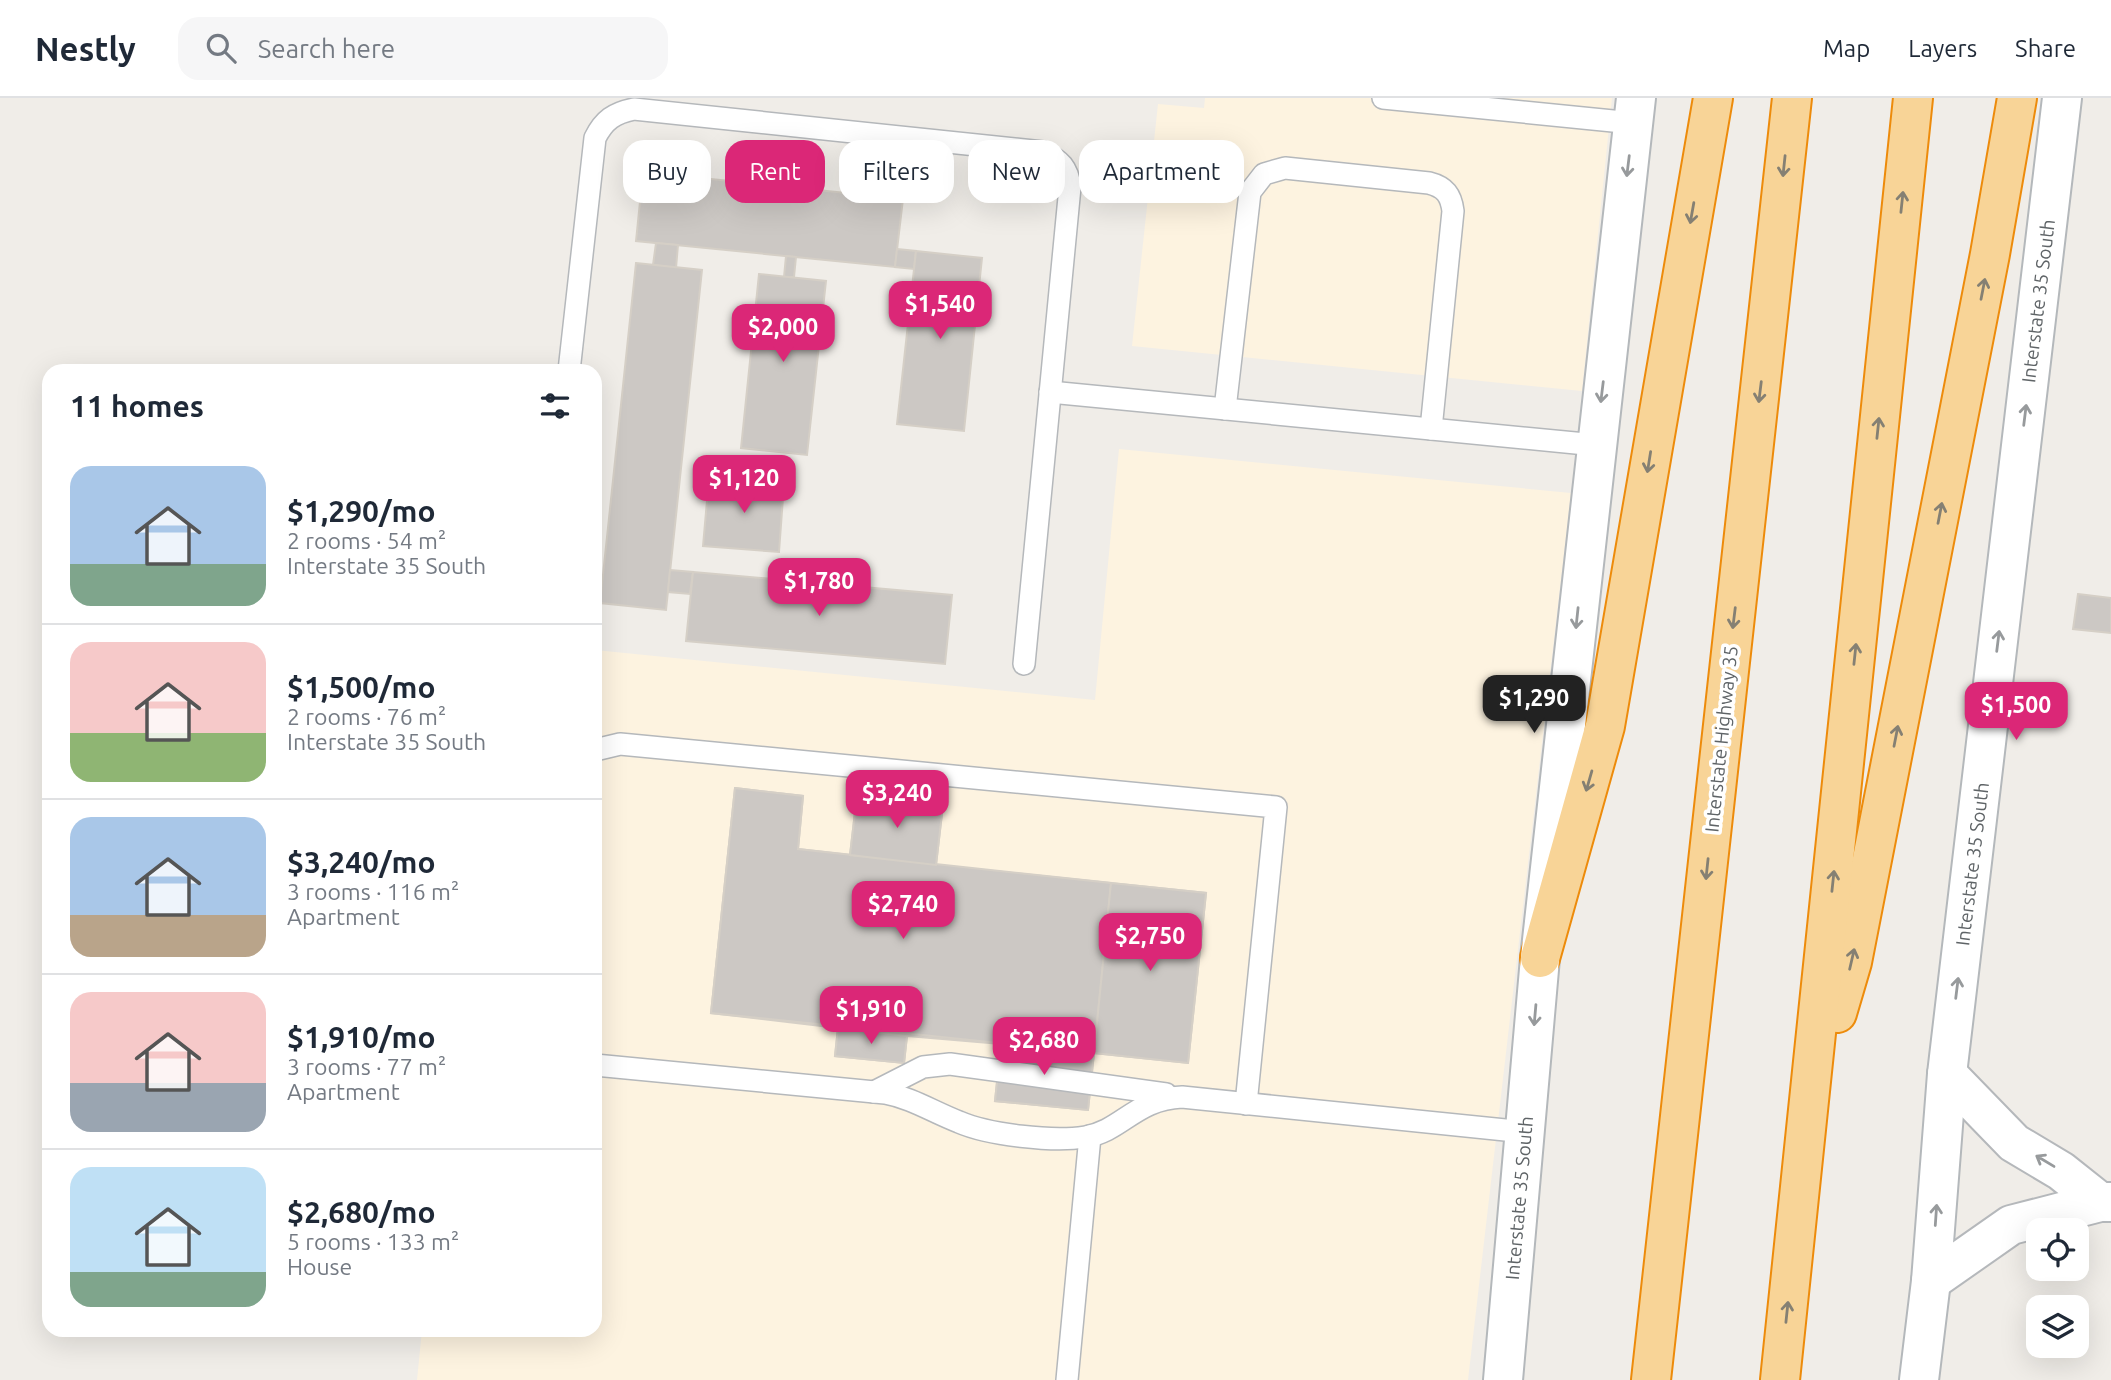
<!DOCTYPE html>
<html lang="en">
<head>
<meta charset="utf-8">
<style>
  body { margin:0; font-family:Ubuntu,sans-serif; background:#f6f6f7; color:#1f2937; height:100vh; display:flex; flex-direction:column; font-size:26px; white-space:nowrap }
  * { box-sizing:border-box; margin:0 }
  p { font-size:23px; color:#747a83 }
  .icon { flex:none; width:38px; height:38px; fill:none; stroke:currentColor; stroke-width:2; stroke-linecap:round; stroke-linejoin:round }
  .map { position:relative; flex:1; overflow:hidden }
  .sheet { position:absolute; left:42px; top:266px; width:560px; height:973px; display:flex; flex-direction:column; background:#fff; border-radius:21px; box-shadow:0 7px 28px #0002 }
  .sheet>* { flex:none }
  .hud { position:absolute; left:623px; top:42px; width:665px; height:63px; display:flex; gap:14px }
  .tools { position:absolute; left:2026px; top:1120px; display:grid; gap:14px }
  .tools a { display:grid; place-items:center; width:63px; height:63px; border-radius:14px; background:#fff; box-shadow:0 7px 28px #0002; font-size:35px }
  .price { position:absolute; translate:-50% -60px; padding:0 16px; border-radius:14px; background:#db2777; color:#fff; font-size:23px; line-height:46px; filter:drop-shadow(0 2px 4px #0008) }
  .price::after { content:''; position:absolute; left:50%; top:42px; width:21px; height:16px; margin-left:-10px; background:inherit; clip-path:polygon(0 0,100% 0,50% 100%) }
  .price.active { background:#222; color:#fff }
  ul { padding:0; list-style:none }
  li { display:flex; align-items:center; gap:21px; height:175px; padding:0 28px }
  li+li { border-top:2px solid #e0e1e3 }
  li span { display:grid; place-items:center; flex:none; width:196px; height:140px; border-radius:21px; color:#555 }
  li>.icon { margin-inline-start:auto }
  span .icon { width:84px; height:84px; fill:#fffc; stroke-width:1 }
  li b { font-size:30px }
  h2 { display:flex; justify-content:space-between; align-items:center; height:84px; padding:0 28px; font-size:30px }
  .chip { padding:0 24px; border-radius:21px; background:#fff; box-shadow:0 7px 28px #0002; font-size:24px; line-height:63px }
  .chip.active { background:#db2777; color:#fff }
  header { display:flex; align-items:center; gap:42px; box-sizing:border-box; height:98px; padding:0 35px; background:#fff; border-bottom:2px solid #e0e1e3 }
  header strong { font-size:33px }
  nav { display:flex; gap:38px; margin-inline-start:auto; font-size:24px }
  .search { width:490px; height:63px; background:#f6f6f7; display:flex; align-items:center; gap:18px; box-sizing:border-box; padding:0 24px; border-radius:21px; color:#747a83; font-size:26px }
  .map>svg:first-child { display:block }
  .commercial { fill:#fdf3e0 }
  .building { fill:#ccc8c4; stroke:#d5cfc6; stroke-width:2 }
  .lines { fill:none; stroke-linecap:round; stroke-linejoin:round }
  .service-casing { stroke:#b5b8bb; stroke-width:24 }
  .minor-casing { stroke:#b5b8bb; stroke-width:42 }
  .secondary-casing { stroke:#b4b8bb; stroke-width:42 }
  .motorway-casing { stroke:#ed8b0b; stroke-width:42 }
  .service { stroke:#fff; stroke-width:21 }
  .minor { stroke:#fff; stroke-width:38 }
  .secondary { stroke:#fff; stroke-width:38 }
  .motorway { stroke:#f8d497; stroke-width:38 }
  .oneway { stroke:#979a9c }
  .oneway2 { stroke:#858073 }
  .labels { text-anchor:middle; dominant-baseline:central; stroke-width:7; stroke-linejoin:round; paint-order:stroke }
  .street-label { font-size:19px; fill:#5f6467; stroke:#fff }
</style>
</head>
<body>
<header>
<strong>Nestly</strong>
<div class="search"><svg class="icon" aria-label="search" viewBox="0 0 24 24"><circle cx="10" cy="10" r="6"/><path d="M15 15l6 6"/></svg>Search here</div>
<nav><a>Map</a><a>Layers</a><a>Share</a></nav>
</header>
<div class="map">
<svg width="2111" height="1282" viewBox="0 0 2111 1282">
  <rect width="100%" height="100%" fill="#f0ede8"/>
  <!-- commercial -->
  <g class="commercial">
    <path d="M1205,0H1612L1582,293L1132,248L1158,6L1204,10Z"/>
    <path d="M1119,351L1571,395L1468,1282H417L422,1232H595V552L1095,602Z"/>
  </g>
  <!-- building -->
  <g class="building">
    <path d="M643,74L903,101L895,169L636,143Z"/>
    <path d="M656,145L678,147L676,170L653,167Z"/>
    <path d="M897,151L916,153L914,171L895,169Z"/>
    <path d="M916,153L982,160L964,333L897,326Z"/>
    <path d="M786,158L796,159L794,179H784Z"/>
    <path d="M636,165L702,172L666,512L600,505Z"/>
    <path d="M759,176L826,183L807,357L741,350Z"/>
    <path d="M709,380L784,386L779,454L703,448Z"/>
    <path d="M670,472L693,474L690,496L668,494Z"/>
    <path d="M693,474L952,497L945,566L686,543Z"/>
    <path d="M2078,496L2111,500V535L2073,531Z"/>
    <path d="M735,690L803,698L798,751L850,757L857,697L943,707L936,767L1206,795L1188,965L1094,955L1088,1012L995,1003L1001,946L907,938L904,965L835,958L838,930L711,915Z"/>
    <path d="M735,690L803,698L798,751L1111,785L1094,955L711,915Z"/>
    <path d="M857,697L943,707L936,767L850,757Z"/>
    <path d="M1111,785L1206,795L1188,965L1094,955Z"/>
    <path d="M838,930L907,938L904,965L835,958Z"/>
    <path d="M1001,946L1094,955L1088,1012L995,1003Z"/>
  </g>
  <g class="lines">
    <defs>
      <g id="service">
        <path d="M1383,0L1633,25"/>
        <path d="M569,273L595,40C604,22 614,15 634,11L1043,54C1060,62 1068,70 1070,89L1024,566"/>
        <path d="M1050,294L1596,347"/>
        <path d="M1225,311L1250,94L1264,76L1285,70L1429,85C1445,89 1451,97 1453,113L1431,331"/>
        <path d="M595,652L620,646L1276,709L1246,1006"/>
        <path d="M595,967L885,995C912,1000 933,1014 959,1024C989,1037 1053,1044 1085,1039C1122,1033 1135,1001 1182,999L1525,1034"/>
        <path d="M874,994L923,969L950,966L1166,996"/>
        <path d="M1067,1282L1090,1038"/>
      </g>
      <g id="minor">
        <path d="M1947,976L2014,1045L2061,1073L2100,1104"/>
        <path d="M1931,1183L2011,1127L2100,1104H2111"/>
      </g>
      <g id="secondary">
        <path d="M1503,1282L1540,860L1636,0"/>
        <path d="M1919,1282L1931,1183L1947,976L2062,0"/>
      </g>
      <g id="motorway">
        <path d="M1540,860L1605,628L1713,0"/>
        <path d="M1837,915L1852,864L1990,156L2017,0"/>
        <path d="M1651,1282L1792,0"/>
        <path d="M1780,1282L1913,0"/>
      </g>
    </defs>
    <!-- service casing -->
    <use href="#service" class="service-casing"/>
    <!-- minor casing -->
    <use href="#minor" class="minor-casing"/>
    <!-- secondary casing -->
    <use href="#secondary" class="secondary-casing"/>
    <!-- motorway casing -->
    <use href="#motorway" class="motorway-casing"/>
    <!-- service -->
    <use href="#service" class="service"/>
    <!-- minor -->
    <use href="#minor" class="minor"/>
    <!-- secondary -->
    <use href="#secondary" class="secondary"/>
    <!-- motorway -->
    <use href="#motorway" class="motorway"/>
  </g>
  <!-- one-way arrows -->
  <defs><path id="oneway-shaft" d="M-6 0H5M1.5-3L5.5 0L1.5 3" fill="none" stroke-width="1.6" stroke-linecap="round" stroke-linejoin="round" transform="scale(1.75)"/></defs>
  <g class="oneway">
    <use href="#oneway-shaft" transform="translate(1628 68) rotate(97)"/>
    <use href="#oneway-shaft" transform="translate(1602 294) rotate(97)"/>
    <use href="#oneway-shaft" transform="translate(2025 317) rotate(-83)"/>
    <use href="#oneway-shaft" transform="translate(1577 520) rotate(96)"/>
    <use href="#oneway-shaft" transform="translate(1998 543) rotate(-83)"/>
    <use href="#oneway-shaft" transform="translate(1957 890) rotate(-83)"/>
    <use href="#oneway-shaft" transform="translate(1535 917) rotate(95)"/>
    <use href="#oneway-shaft" transform="translate(2045 1063) rotate(-149)"/>
    <use href="#oneway-shaft" transform="translate(1936 1117) rotate(-86)"/>
  </g>
  <g class="oneway2">
    <use href="#oneway-shaft" transform="translate(1784 68) rotate(96)"/>
    <use href="#oneway-shaft" transform="translate(1902 104) rotate(-84)"/>
    <use href="#oneway-shaft" transform="translate(1692 115) rotate(100)"/>
    <use href="#oneway-shaft" transform="translate(1983 191) rotate(-79)"/>
    <use href="#oneway-shaft" transform="translate(1760 294) rotate(97)"/>
    <use href="#oneway-shaft" transform="translate(1878 330) rotate(-84)"/>
    <use href="#oneway-shaft" transform="translate(1649 364) rotate(99)"/>
    <use href="#oneway-shaft" transform="translate(1940 415) rotate(-79)"/>
    <use href="#oneway-shaft" transform="translate(1734 520) rotate(97)"/>
    <use href="#oneway-shaft" transform="translate(1855 556) rotate(-84)"/>
    <use href="#oneway-shaft" transform="translate(1896 638) rotate(-79)"/>
    <use href="#oneway-shaft" transform="translate(1589 683) rotate(106)"/>
    <use href="#oneway-shaft" transform="translate(1707 771) rotate(96)"/>
    <use href="#oneway-shaft" transform="translate(1833 783) rotate(-84)"/>
    <use href="#oneway-shaft" transform="translate(1852 861) rotate(-77)"/>
    <use href="#oneway-shaft" transform="translate(1787 1214) rotate(-84)"/>
  </g>
  <g class="labels">
    <!-- street labels -->
    <g class="street-label">
      <text transform="translate(2038 203) rotate(-83)">Interstate 35 South</text>
      <text transform="translate(1721 641) rotate(-84)">Interstate Highway 35</text>
      <text transform="translate(1972 766) rotate(-83)">Interstate 35 South</text>
      <text transform="translate(1519 1100) rotate(-85)">Interstate 35 South</text>
    </g>
  </g>
</svg>
<div class="tools">
<a><svg class="icon" aria-label="locate" viewBox="0 0 24 24"><circle cx="12" cy="12" r="6"/><path d="M12 2v4M12 18v4M2 12h4M18 12h4"/></svg></a>
<a><svg class="icon" aria-label="layers" viewBox="0 0 24 24"><path d="M12 4l9 5-9 5-9-5zM3 14l9 5 9-5"/></svg></a>
</div>
<b class="price" style="left:940px;top:243px">$1,540</b>
<b class="price" style="left:783px;top:266px">$2,000</b>
<b class="price" style="left:744px;top:417px">$1,120</b>
<b class="price" style="left:819px;top:520px">$1,780</b>
<b class="price active" style="left:1534px;top:637px">$1,290</b>
<b class="price" style="left:2016px;top:644px">$1,500</b>
<b class="price" style="left:897px;top:732px">$3,240</b>
<b class="price" style="left:903px;top:843px">$2,740</b>
<b class="price" style="left:1150px;top:875px">$2,750</b>
<b class="price" style="left:871px;top:948px">$1,910</b>
<b class="price" style="left:1044px;top:979px">$2,680</b>
<div class="hud">
<a class="chip">Buy</a>
<a class="chip active">Rent</a>
<a class="chip">Filters</a>
<a class="chip">New</a>
<a class="chip">Apartment</a>
</div>
<section class="sheet">
<h2>11 homes<svg class="icon" aria-label="filters" viewBox="0 0 24 24"><path d="M4 7h16M4 17h16"/><circle cx="9" cy="7" r="2"/><circle cx="15" cy="17" r="2"/></svg></h2>
<ul>
<li><span style="background:linear-gradient(#a9c7e8 70%,#7fa58c 0)"><svg class="icon" aria-label="home" viewBox="0 0 24 24"><path d="M3 11l9-7 9 7M6 9v11h12V9"/></svg></span><div><b>$1,290/mo</b><p>2 rooms · 54 m²</p><p>Interstate 35 South</p></div></li>
<li><span style="background:linear-gradient(#f6c9c9 65%,#8fb573 0)"><svg class="icon" aria-label="home" viewBox="0 0 24 24"><path d="M3 11l9-7 9 7M6 9v11h12V9"/></svg></span><div><b>$1,500/mo</b><p>2 rooms · 76 m²</p><p>Interstate 35 South</p></div></li>
<li><span style="background:linear-gradient(#a9c7e8 70%,#b9a48a 0)"><svg class="icon" aria-label="home" viewBox="0 0 24 24"><path d="M3 11l9-7 9 7M6 9v11h12V9"/></svg></span><div><b>$3,240/mo</b><p>3 rooms · 116 m²</p><p>Apartment</p></div></li>
<li><span style="background:linear-gradient(#f6c9c9 65%,#9aa5b1 0)"><svg class="icon" aria-label="home" viewBox="0 0 24 24"><path d="M3 11l9-7 9 7M6 9v11h12V9"/></svg></span><div><b>$1,910/mo</b><p>3 rooms · 77 m²</p><p>Apartment</p></div></li>
<li><span style="background:linear-gradient(#bfe0f5 75%,#7fa58c 0)"><svg class="icon" aria-label="home" viewBox="0 0 24 24"><path d="M3 11l9-7 9 7M6 9v11h12V9"/></svg></span><div><b>$2,680/mo</b><p>5 rooms · 133 m²</p><p>House</p></div></li>
</ul>
</section>
</div>
</body>
</html>
